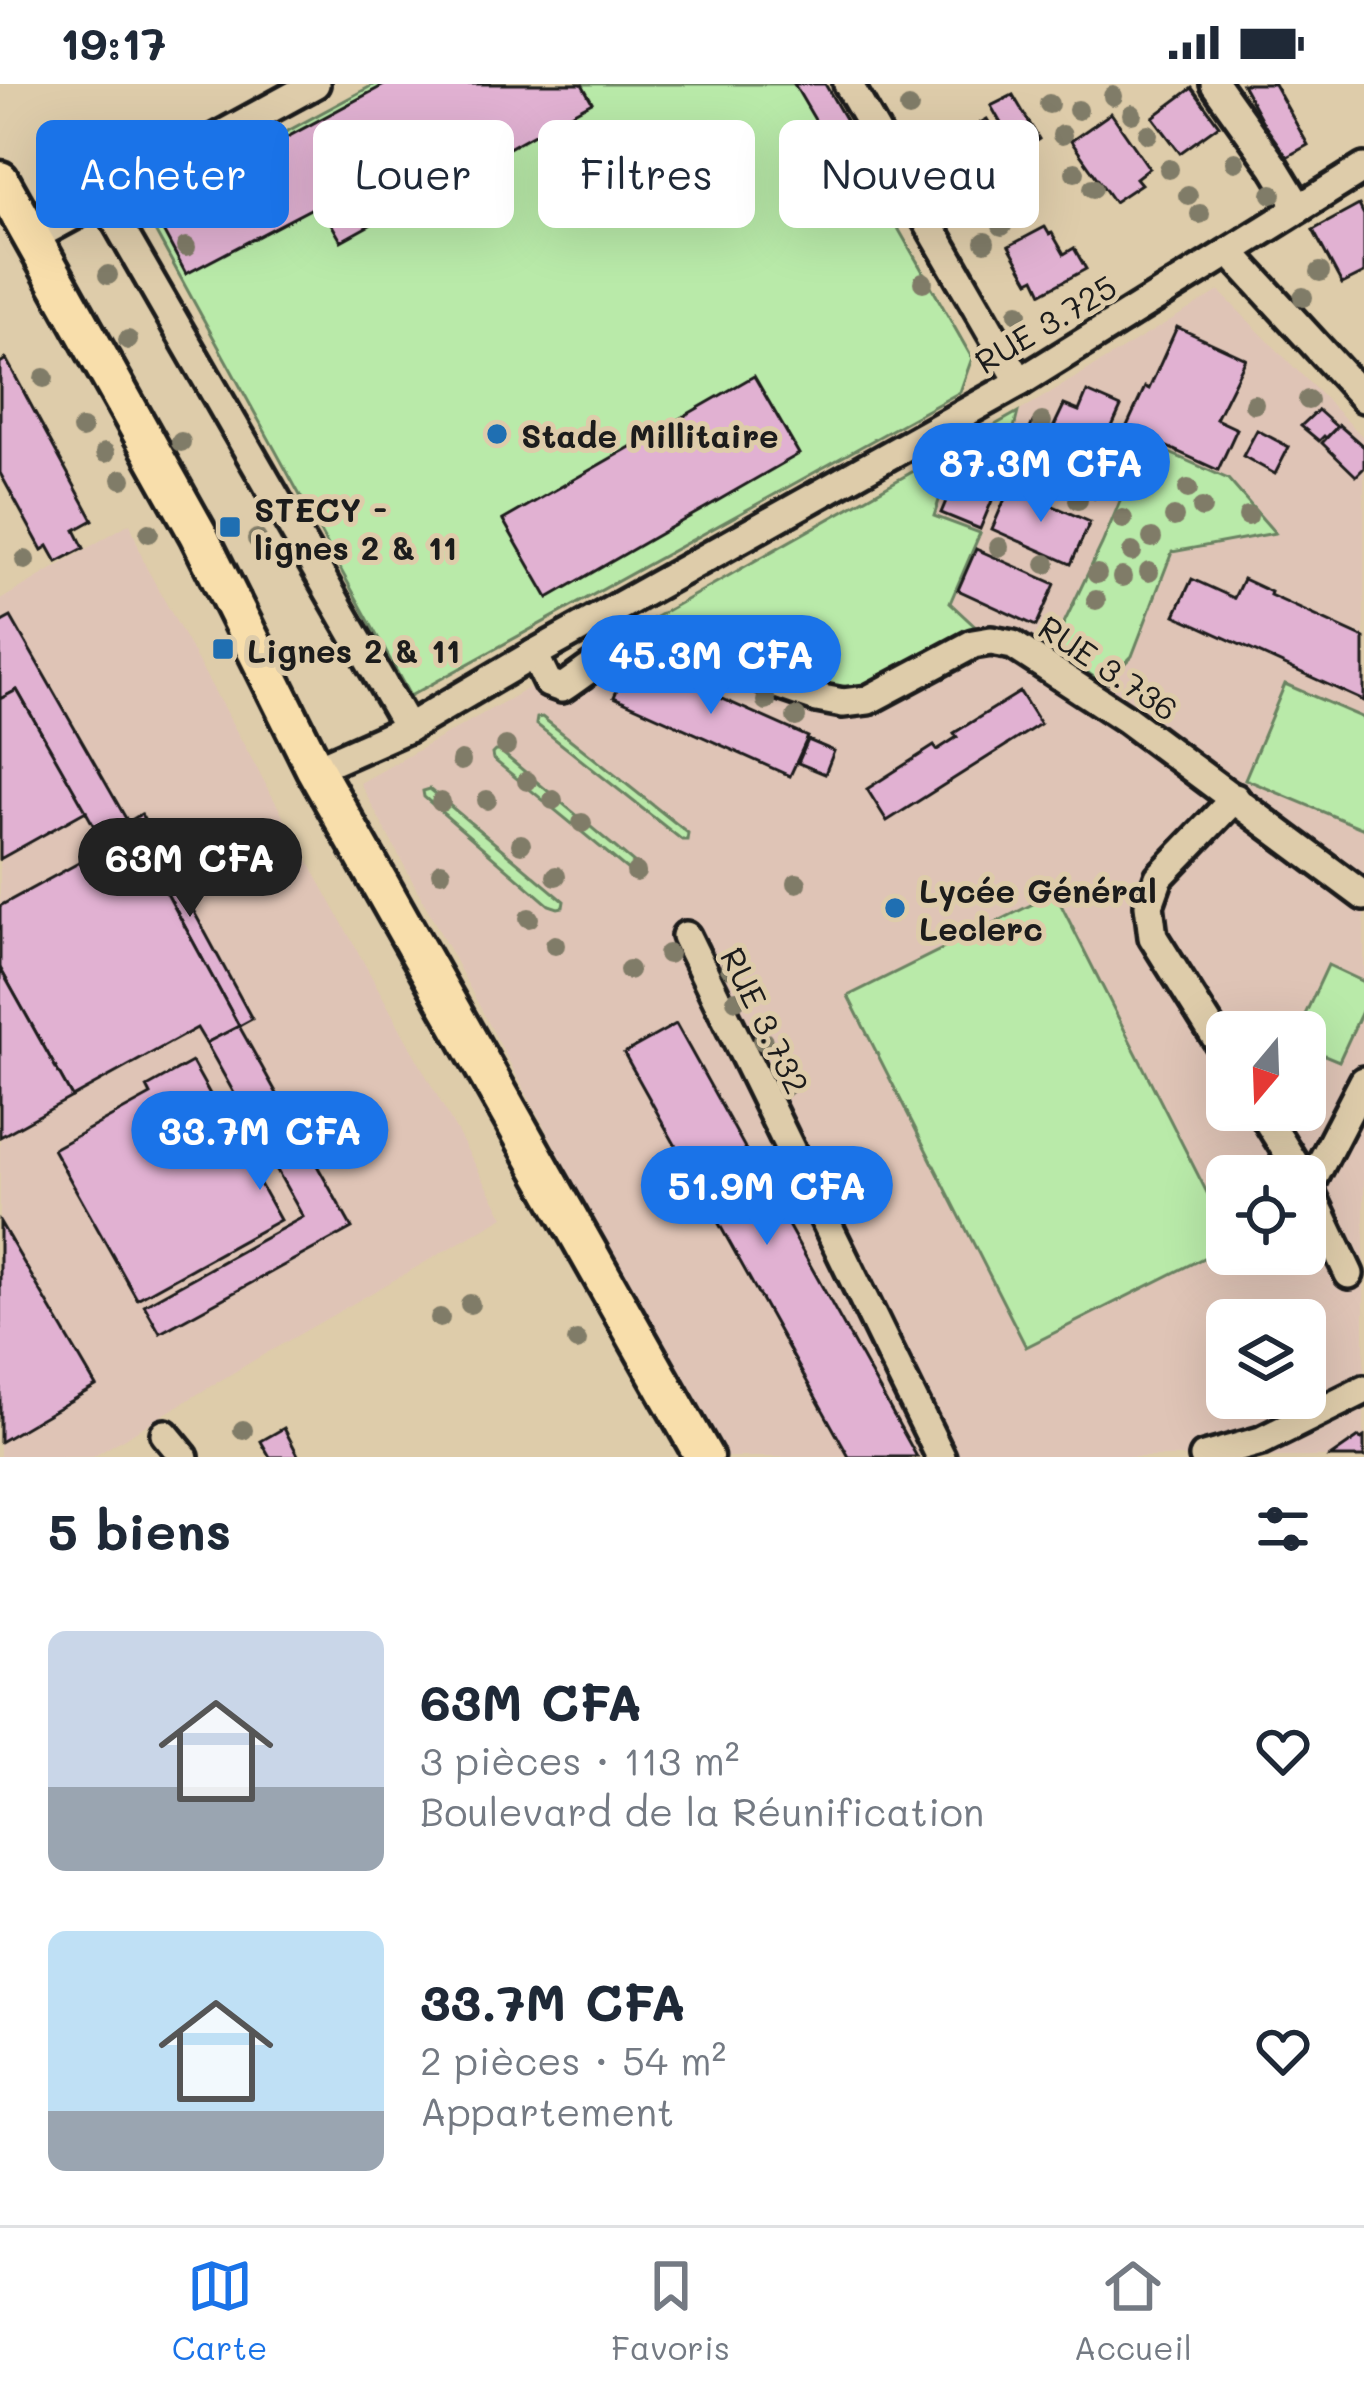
<!DOCTYPE html>
<html lang="fr">
<head>
<meta charset="utf-8">
<style>
  body { margin:0; font-family:Mali,sans-serif; background:#f2f2f3; color:#1f2937; height:100vh; display:flex; flex-direction:column; font-size:45px; white-space:nowrap }
  * { box-sizing:border-box; margin:0 }
  p { font-size:39px; color:#747a83 }
  .icon { flex:none; width:66px; height:66px; fill:none; stroke:currentColor; stroke-width:2; stroke-linecap:round; stroke-linejoin:round }
  .map { position:relative; height:1373px; overflow:hidden }
  .side { display:flex; flex-direction:column; background:#fff; flex:1 }
  .side>* { flex:none }
  .top-card { position:absolute; left:36px; top:36px; width:1293px; height:108px; display:flex; gap:24px }
  .needle { width:78px; rotate:199deg }
  .fabs { position:absolute; left:1206px; top:927px; display:grid; gap:24px }
  .fabs a { display:grid; place-items:center; width:120px; height:120px; border-radius:18px; background:#fff; box-shadow:0 12px 48px #0002; font-size:60px }
  .price { position:absolute; translate:-50% -102px; padding:0 27px; border-radius:42px; background:#1a73e8; color:#fff; font-size:39px; line-height:78px; filter:drop-shadow(0 3px 6px #0008) }
  .price::after { content:''; position:absolute; left:50%; top:72px; width:36px; height:27px; margin-left:-18px; background:inherit; clip-path:polygon(0 0,100% 0,50% 100%) }
  .price.on { background:#222; color:#fff }
  ul { padding:0; list-style:none }
  li { display:flex; align-items:center; gap:36px; height:300px; padding:0 48px }
  li span { display:grid; place-items:center; flex:none; width:336px; height:240px; border-radius:18px; color:#555 }
  li>.icon { margin-inline-start:auto }
  span .icon { width:144px; height:144px; fill:#fffc; stroke-width:1 }
  li b { font-size:51px }
  h2 { display:flex; justify-content:space-between; align-items:center; height:144px; padding:0 48px; font-size:51px }
  .tag { padding:0 42px; border-radius:18px; background:#fff; box-shadow:0 12px 48px #0002; font-size:42px; line-height:108px }
  .tag.on { background:#1a73e8; color:#fff }
  .status { display:flex; justify-content:space-between; align-items:center; height:84px; padding:0 60px; background:#fff; direction:ltr }
  .status svg { height:33px; fill:currentColor }
  .tabs { display:flex; justify-content:space-around; align-items:center; height:168px; border-top:3px solid #e0e1e3; background:#fff; font-size:33px; color:#747a83 }
  .tabs a { display:grid; justify-items:center; gap:6px }
  .tabs .on { color:#1a73e8 }
  .map>svg:first-child { display:block }
  .built { fill:#dfc4b6; fill-rule:evenodd }
  .green { fill:#b9eaa9; stroke:#6a8362; stroke-width:3 }
  .building { fill:#e1b1d2; stroke:#1c1c1c; stroke-width:3 }
  .lines { fill:none; stroke-linecap:round; stroke-linejoin:round }
  .minor-casing { stroke:#1c1c1c; stroke-width:36 }
  .major-casing { stroke:#1c1c1c; stroke-width:45 }
  .minor { stroke:#deccaa; stroke-width:27 }
  .major { stroke:#f8deab; stroke-width:36 }
  .tree { fill:#807c67 }
  .poi-dot { fill:#1f6fb2; stroke:#deccaa; stroke-width:4.5 }
  .labels { text-anchor:middle; dominant-baseline:central; stroke-width:10; stroke-linejoin:round; paint-order:stroke }
  .street-label { font-size:33px; fill:#1c1c1c; stroke:#deccaa }
  .poi-label { font-size:33px; font-weight:bold; fill:#1c1c1c; stroke:#deccaa; text-anchor:start }
</style>
</head>
<body>
<div class="status"><b>19:17</b><svg viewBox="0 0 49 12"><path d="M0 12V9h3v3zM5 12V6h3v6zM10 12V3h3v9zM15 12V0h3v12zM26 1h20v11H26zM47 4h2v5h-2z"/></svg></div>
<div class="map">
<svg width="1364" height="1373" viewBox="0 0 1364 1373">
  <rect width="100%" height="100%" fill="#deccaa"/>
  <filter id="ink" filterUnits="userSpaceOnUse"><feTurbulence type="fractalNoise" baseFrequency=".00833" numOctaves="2"/><feDisplacementMap in="SourceGraphic" scale="24" xChannelSelector="R" yChannelSelector="G"/><feConvolveMatrix kernelMatrix="1 2 1 2 8 2 1 2 1" color-interpolation-filters="sRGB"/></filter>
  <g filter="url(#ink)">
    <!-- built -->
    <g class="built">
      <path d="M1219,207L1364,354V1373H721L360,699L1018,328ZM1227,948H1305V1026H1227ZM1227,1092H1305V1170H1227ZM1227,1236H1305V1314H1227Z"/>
      <path d="M130,439L145,481L504,1133L251,1278L93,1373H0V516Z"/>
    </g>
    <!-- green -->
    <g class="green">
      <path d="M375,0H816L972,274L960,308L410,612L143,125Z"/>
      <path d="M1018,328L1001,396L950,382L934,432L980,449L950,519L982,549L906,595L835,609L631,547Z"/>
      <path d="M1145,358L1228,395L1275,449L1172,468L1132,572L1104,600L1052,564L1102,460Z"/>
      <path d="M1285,600L1364,634V745L1245,695Z"/>
      <path d="M542,633L688,749L687,756H682L536,640L537,634Z"/>
      <path d="M495,667H500L634,779L633,784L628,786L493,675L492,670Z"/>
      <path d="M430,705L564,817L563,823L558,824L549,821L424,713L423,707Z"/>
      <path d="M1055,809L1227,1148V1162L1026,1263L848,912Z"/>
      <path d="M1328,881L1364,898V923L1339,977L1305,963V948H1297Z"/>
    </g>
    <!-- building -->
    <g class="building">
      <path d="M386,0H582L592,18L341,157L320,120L186,190L152,126Z"/>
      <path d="M794,0H825L848,40L825,53Z"/>
      <path d="M1242,0H1274L1308,61L1283,75Z"/>
      <path d="M1192,4L1219,41L1180,69L1153,33Z"/>
      <path d="M1013,11L1039,55L1018,69L991,22Z"/>
      <path d="M1111,29L1149,84L1136,94L1141,100L1114,118L1071,57Z"/>
      <path d="M987,35L1019,89L979,112L947,58Z"/>
      <path d="M1359,121L1364,131V189L1342,200L1313,146Z"/>
      <path d="M1045,143L1049,150L1052,149L1064,170L1074,164L1086,185L1042,209L1035,194L1029,197L1009,162Z"/>
      <path d="M1177,243L1246,275L1216,335L1237,345L1218,386L1126,344L1145,303L1149,305Z"/>
      <path d="M6,275L93,436L75,446L84,464L57,478L48,462L42,466L0,389V279Z"/>
      <path d="M754,292L799,370L548,514L503,436Z"/>
      <path d="M1087,308L1121,323L1104,360L1073,346L1072,350L1054,342L1064,321L1079,327Z"/>
      <path d="M1318,326L1337,343L1326,354L1324,352L1319,357L1301,342Z"/>
      <path d="M1033,338L1112,373L1094,414L1015,379Z"/>
      <path d="M1339,341L1364,363V384L1356,392L1322,359Z"/>
      <path d="M1257,346L1289,363L1275,390L1243,372Z"/>
      <path d="M957,391L996,407L980,445L941,429Z"/>
      <path d="M1010,403L1090,438L1071,480L992,445Z"/>
      <path d="M976,465L1055,500L1036,542L958,506Z"/>
      <path d="M1192,495L1234,514L1243,495L1271,508L1270,511L1364,554V617L1175,531Z"/>
      <path d="M11,533L128,738L99,751L17,606L0,615V539Z"/>
      <path d="M631,574L808,653L790,692L614,613Z"/>
      <path d="M17,606L86,727L0,775V615Z"/>
      <path d="M1020,608L1040,640L887,737L867,705L934,662L937,666L957,653L954,649Z"/>
      <path d="M808,656L834,667L825,690L798,679Z"/>
      <path d="M141,730L252,935L239,942L128,738Z"/>
      <path d="M128,738L239,942L206,959L197,944L72,1013L0,884V822L106,764L99,751Z"/>
      <path d="M0,884L72,1013L0,1053Z"/>
      <path d="M676,940L917,1373H849L624,969Z"/>
      <path d="M239,942L352,1144L160,1249L144,1221L303,1133L206,959Z"/>
      <path d="M192,978L280,1136L137,1215L53,1065L151,1011L147,1003Z"/>
      <path d="M0,1138L96,1302L0,1358Z"/>
      <path d="M284,1344L299,1373H270L262,1359L261,1357Z"/>
      <path d="M1359,1353L1361,1355L1364,1353V1373H1330Z"/>
    </g>
    <g class="lines">
      <defs>
        <g id="minor">
          <path d="M848,0L1020,298"/>
          <path d="M1215,0L1274,83L1299,124"/>
          <path d="M104,116L408,644"/>
          <path d="M32,154L315,0"/>
          <path d="M1230,168L1364,314"/>
          <path d="M534,570L548,599L562,604C590,586 623,554 658,559L817,614L843,619L868,616L973,560L991,557L1013,561L1126,635L1364,812"/>
          <path d="M315,685L408,644L534,570L1020,298L1364,84"/>
          <path d="M686,852L941,1373"/>
          <path d="M1227,971L1153,853L1149,821L1159,793L1235,714"/>
          <path d="M1261,1026L1302,1092"/>
          <path d="M1305,1097L1349,1190"/>
          <path d="M1309,1103L1364,997"/>
          <path d="M165,1350L184,1373"/>
          <path d="M1204,1373L1261,1357L1364,1306"/>
        </g>
        <path id="major" d="M0,96L198,450L315,685L704,1373"/>
      </defs>
      <!-- minor casing -->
      <use href="#minor" class="minor-casing"/>
      <!-- major casing -->
      <use href="#major" class="major-casing"/>
      <!-- minor -->
      <use href="#minor" class="minor"/>
      <!-- major -->
      <use href="#major" class="major"/>
    </g>
    <!-- trees -->
    <g class="tree">
      <circle cx="1113" cy="12" r="10"/>
      <circle cx="1049" cy="20" r="10"/>
      <circle cx="909" cy="24" r="10"/>
      <circle cx="1078" cy="26" r="10"/>
      <circle cx="1132" cy="30" r="10"/>
      <circle cx="1148" cy="50" r="10"/>
      <circle cx="1062" cy="51" r="10"/>
      <circle cx="1235" cy="78" r="10"/>
      <circle cx="1169" cy="85" r="10"/>
      <circle cx="1075" cy="88" r="10"/>
      <circle cx="1093" cy="104" r="10"/>
      <circle cx="1272" cy="110" r="10"/>
      <circle cx="1188" cy="111" r="10"/>
      <circle cx="164" cy="115" r="10"/>
      <circle cx="1022" cy="121" r="10"/>
      <circle cx="1200" cy="130" r="10"/>
      <circle cx="1002" cy="142" r="10"/>
      <circle cx="985" cy="158" r="10"/>
      <circle cx="186" cy="163" r="10"/>
      <circle cx="1320" cy="188" r="10"/>
      <circle cx="108" cy="191" r="10"/>
      <circle cx="923" cy="198" r="10"/>
      <circle cx="1303" cy="213" r="10"/>
      <circle cx="1018" cy="229" r="10"/>
      <circle cx="128" cy="256" r="10"/>
      <circle cx="44" cy="294" r="10"/>
      <circle cx="1308" cy="316" r="10"/>
      <circle cx="1254" cy="320" r="10"/>
      <circle cx="1042" cy="338" r="10"/>
      <circle cx="82" cy="345" r="10"/>
      <circle cx="181" cy="358" r="10"/>
      <circle cx="1138" cy="364" r="10"/>
      <circle cx="105" cy="369" r="10"/>
      <circle cx="1016" cy="388" r="10"/>
      <circle cx="1152" cy="388" r="10"/>
      <circle cx="122" cy="395" r="10"/>
      <circle cx="1038" cy="399" r="10"/>
      <circle cx="1188" cy="405" r="10"/>
      <circle cx="1078" cy="416" r="10"/>
      <circle cx="1202" cy="424" r="10"/>
      <circle cx="1248" cy="432" r="10"/>
      <circle cx="1174" cy="433" r="10"/>
      <circle cx="1123" cy="435" r="10"/>
      <circle cx="149" cy="449" r="10"/>
      <circle cx="1152" cy="454" r="10"/>
      <circle cx="257" cy="455" r="10"/>
      <circle cx="999" cy="463" r="10"/>
      <circle cx="1132" cy="468" r="10"/>
      <circle cx="25" cy="476" r="10"/>
      <circle cx="1046" cy="480" r="10"/>
      <circle cx="1149" cy="488" r="10"/>
      <circle cx="1097" cy="490" r="10"/>
      <circle cx="1122" cy="493" r="10"/>
      <circle cx="1096" cy="516" r="10"/>
      <circle cx="1054" cy="550" r="10"/>
      <circle cx="1083" cy="571" r="10"/>
      <circle cx="1109" cy="591" r="10"/>
      <circle cx="766" cy="617" r="10"/>
      <circle cx="796" cy="633" r="10"/>
      <circle cx="506" cy="662" r="10"/>
      <circle cx="461" cy="677" r="10"/>
      <circle cx="527" cy="697" r="10"/>
      <circle cx="487" cy="716" r="10"/>
      <circle cx="553" cy="716" r="10"/>
      <circle cx="441" cy="718" r="10"/>
      <circle cx="582" cy="739" r="10"/>
      <circle cx="521" cy="760" r="10"/>
      <circle cx="441" cy="788" r="10"/>
      <circle cx="636" cy="788" r="10"/>
      <circle cx="556" cy="792" r="10"/>
      <circle cx="797" cy="799" r="10"/>
      <circle cx="529" cy="834" r="10"/>
      <circle cx="555" cy="861" r="10"/>
      <circle cx="668" cy="870" r="10"/>
      <circle cx="730" cy="884" r="10"/>
      <circle cx="629" cy="886" r="10"/>
      <circle cx="736" cy="916" r="10"/>
      <circle cx="763" cy="957" r="10"/>
      <circle cx="785" cy="1003" r="10"/>
      <circle cx="470" cy="1220" r="10"/>
      <circle cx="440" cy="1234" r="10"/>
      <circle cx="577" cy="1257" r="10"/>
      <circle cx="243" cy="1346" r="10"/>
    </g>
  </g>
  <!-- markers -->
  <g class="poi-dot">
    <circle cx="497" cy="350" r="12"/>
    <rect x="218" y="431" width="24" height="24" rx="6"/>
    <rect x="211" y="553" width="24" height="24" rx="6"/>
    <circle cx="895" cy="824" r="12"/>
  </g>
  <g class="labels">
    <!-- street labels -->
    <g class="street-label">
      <text transform="translate(1045 239) rotate(-31)">RUE 3.725</text>
      <text transform="translate(1109 583) rotate(34)">RUE 3.736</text>
      <text transform="translate(766 936) rotate(64)">RUE 3.732</text>
    </g>
    <!-- poi labels -->
    <g class="poi-label">
      <text x="521" y="350">Stade Millitaire</text>
      <text x="254" y="424">STECY -<tspan x="254" dy="38">lignes 2 &amp; 11</tspan></text>
      <text x="247" y="565">Lignes 2 &amp; 11</text>
      <text x="919" y="805">Lycée Général<tspan x="919" dy="38">Leclerc</tspan></text>
    </g>
  </g>
</svg>
<div class="fabs">
<a><svg class="needle" viewBox="-14 -14 28 28"><path d="M0-13l5 13h-10z" fill="#e53935"/><path d="M0 13l5-13h-10z" fill="#747a83"/></svg></a>
<a><svg class="icon" aria-label="locate" viewBox="0 0 24 24"><circle cx="12" cy="12" r="6"/><path d="M12 2v4M12 18v4M2 12h4M18 12h4"/></svg></a>
<a><svg class="icon" aria-label="layers" viewBox="0 0 24 24"><path d="M12 4l9 5-9 5-9-5zM3 14l9 5 9-5"/></svg></a>
</div>
<b class="price" style="left:1041px;top:441px">87.3M CFA</b>
<b class="price" style="left:711px;top:633px">45.3M CFA</b>
<b class="price on" style="left:190px;top:836px">63M CFA</b>
<b class="price" style="left:260px;top:1109px">33.7M CFA</b>
<b class="price" style="left:767px;top:1164px">51.9M CFA</b>
<div class="top-card">
<a class="tag on">Acheter</a>
<a class="tag">Louer</a>
<a class="tag">Filtres</a>
<a class="tag">Nouveau</a>
</div>
</div>
<section class="side">
<h2>5 biens<svg class="icon" aria-label="filters" viewBox="0 0 24 24"><path d="M4 7h16M4 17h16"/><circle cx="9" cy="7" r="2"/><circle cx="15" cy="17" r="2"/></svg></h2>
<ul>
<li><span style="background:linear-gradient(#c9d6e8 65%,#9aa5b1 0)"><svg class="icon" aria-label="home" viewBox="0 0 24 24"><path d="M3 11l9-7 9 7M6 9v11h12V9"/></svg></span><div><b>63M CFA</b><p>3 pièces · 113 m²</p><p>Boulevard de la Réunification</p></div><svg class="icon" aria-label="heart" viewBox="0 0 24 24"><path d="M12 20l-8-8c-3-5 5-10 8-4 3-6 11-1 8 4z"/></svg></li>
<li><span style="background:linear-gradient(#bfe0f5 75%,#9aa5b1 0)"><svg class="icon" aria-label="home" viewBox="0 0 24 24"><path d="M3 11l9-7 9 7M6 9v11h12V9"/></svg></span><div><b>33.7M CFA</b><p>2 pièces · 54 m²</p><p>Appartement</p></div><svg class="icon" aria-label="heart" viewBox="0 0 24 24"><path d="M12 20l-8-8c-3-5 5-10 8-4 3-6 11-1 8 4z"/></svg></li>
</ul>
</section>
<nav class="tabs">
<a class="on"><svg class="icon" aria-label="map" viewBox="0 0 24 24"><path d="M3 6l6-2 6 2 6-2v14l-6 2-6-2-6 2zM9 4v14M15 6v14"/></svg>Carte</a>
<a><svg class="icon" aria-label="saved" viewBox="0 0 24 24"><path d="M7 4h10v16l-5-4-5 4z"/></svg>Favoris</a>
<a><svg class="icon" aria-label="home" viewBox="0 0 24 24"><path d="M3 11l9-7 9 7M6 9v11h12V9"/></svg>Accueil</a>
</nav>
</body>
</html>
